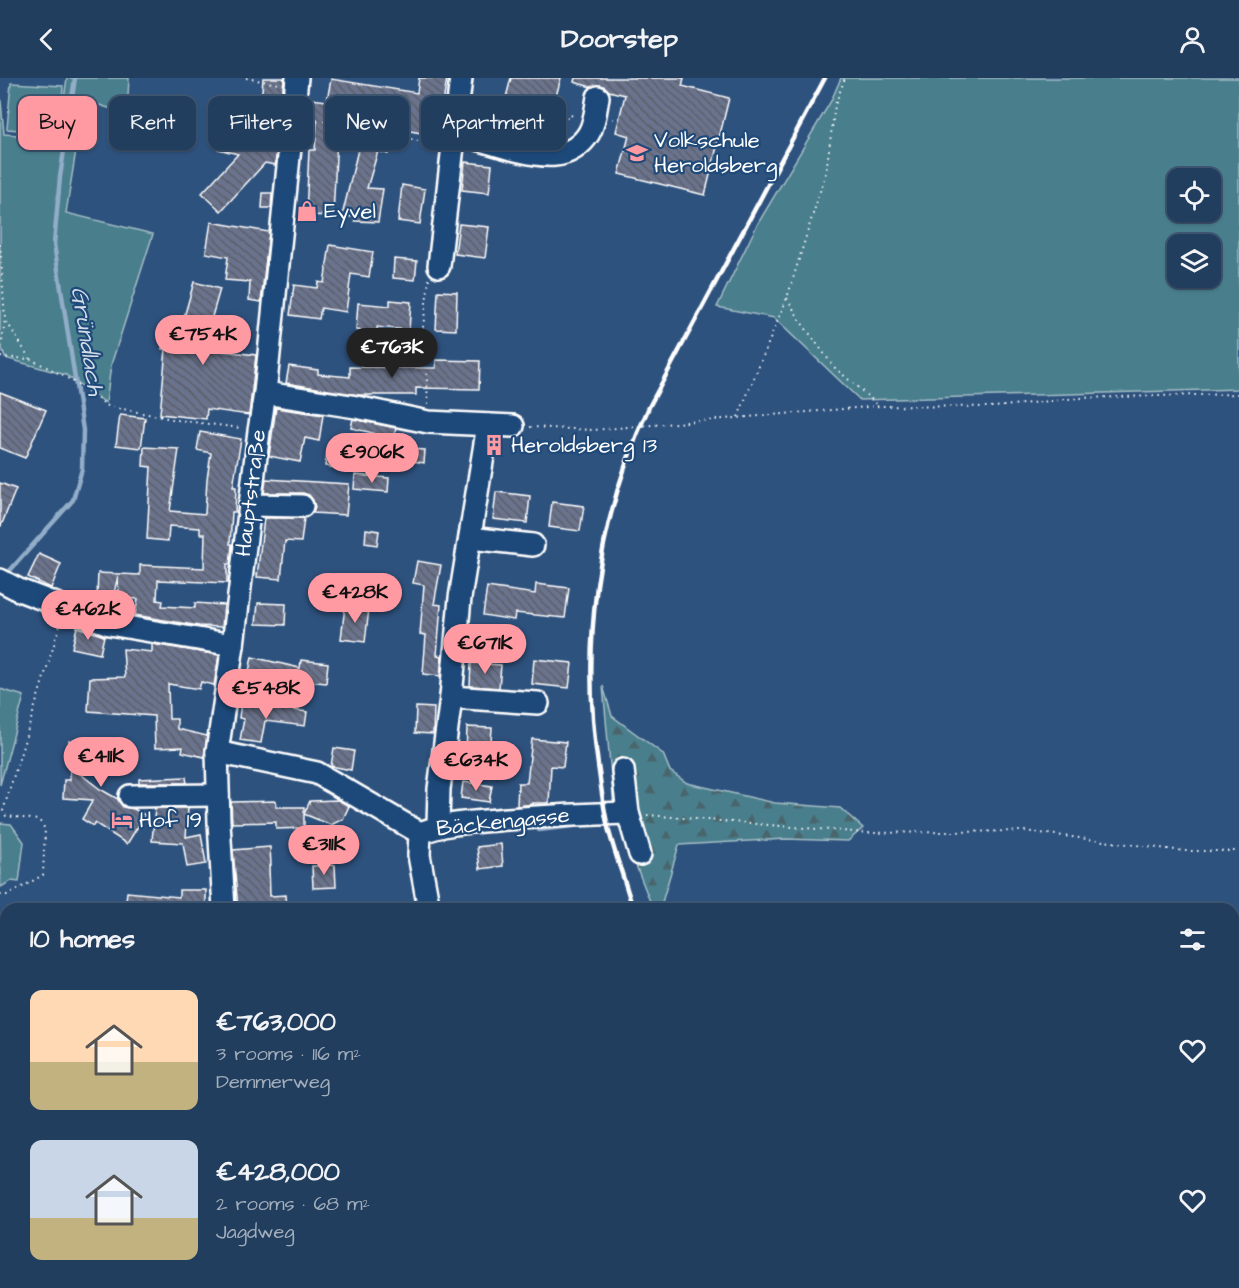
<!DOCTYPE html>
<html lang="en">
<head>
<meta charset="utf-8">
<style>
  body { margin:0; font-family:"Architects Daughter",sans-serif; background:#2a4564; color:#f1f3f6; height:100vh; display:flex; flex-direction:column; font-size:22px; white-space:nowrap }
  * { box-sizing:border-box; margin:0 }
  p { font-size:20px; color:#a2aebc }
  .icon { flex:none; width:33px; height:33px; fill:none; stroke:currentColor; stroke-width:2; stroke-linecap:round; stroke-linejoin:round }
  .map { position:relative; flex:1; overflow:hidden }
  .details { position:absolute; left:0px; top:825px; width:1239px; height:386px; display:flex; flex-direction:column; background:#223e5e; border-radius:18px 18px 0 0; box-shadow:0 2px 4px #0004,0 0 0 2px #3f5773 }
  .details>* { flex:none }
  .hud { position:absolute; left:18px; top:18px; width:600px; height:54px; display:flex; gap:12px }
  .fabs { position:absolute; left:1167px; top:90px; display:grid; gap:12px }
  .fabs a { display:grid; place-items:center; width:54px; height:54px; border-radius:12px; background:#223e5e; box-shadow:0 2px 4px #0004,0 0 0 2px #3f5773; font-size:30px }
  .price { position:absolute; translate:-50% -51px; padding:0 14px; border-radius:21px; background:#ff9aa2; color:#111; font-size:20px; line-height:39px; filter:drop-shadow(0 2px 3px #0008) }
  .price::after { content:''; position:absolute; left:50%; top:36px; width:18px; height:14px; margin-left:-9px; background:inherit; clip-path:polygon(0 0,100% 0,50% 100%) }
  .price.active { background:#222; color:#fff }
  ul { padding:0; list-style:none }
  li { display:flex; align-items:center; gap:18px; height:150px; padding:0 30px }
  li span { display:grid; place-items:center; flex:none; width:168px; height:120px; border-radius:12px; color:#555 }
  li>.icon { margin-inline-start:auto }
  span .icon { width:72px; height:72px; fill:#fffc; stroke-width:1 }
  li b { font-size:26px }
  h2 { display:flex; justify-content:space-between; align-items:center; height:72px; padding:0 30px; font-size:26px }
  .pill { padding:0 21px; border-radius:12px; background:#223e5e; box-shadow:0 2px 4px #0004,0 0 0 2px #3f5773; font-size:21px; line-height:54px }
  .pill.active { background:#ff9aa2; color:#111 }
  header { display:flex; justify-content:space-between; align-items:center; height:78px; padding:0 30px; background:#223e5e; font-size:27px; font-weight:800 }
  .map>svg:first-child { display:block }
  .green { fill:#497e8c; stroke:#a4bec6; stroke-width:1.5; fill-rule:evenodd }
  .forest { fill:url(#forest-firs); stroke:#a4bec6; stroke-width:1.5 }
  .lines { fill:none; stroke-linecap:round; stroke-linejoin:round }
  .stream { stroke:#92adc8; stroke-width:4.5 }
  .building { fill:url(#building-back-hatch); stroke:#fff; stroke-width:1.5 }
  .minor-casing { stroke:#fff; stroke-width:26 }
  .path { stroke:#fff; stroke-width:2; stroke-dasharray:1.5 4.5; stroke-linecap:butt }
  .minor { stroke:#1f4a7a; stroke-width:21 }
  .rail { stroke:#fff; stroke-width:4.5 }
  .labels { text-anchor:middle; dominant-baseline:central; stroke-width:4.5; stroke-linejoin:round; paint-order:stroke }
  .poi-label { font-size:22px; fill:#fff; stroke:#1f4a7a; text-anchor:start }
  .street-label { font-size:22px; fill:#fff; stroke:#1f4a7a }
  .water-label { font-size:24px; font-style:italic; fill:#d2dde8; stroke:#1f4a7a }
</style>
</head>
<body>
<header><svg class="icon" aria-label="back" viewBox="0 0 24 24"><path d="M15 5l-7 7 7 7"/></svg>Doorstep<svg class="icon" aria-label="person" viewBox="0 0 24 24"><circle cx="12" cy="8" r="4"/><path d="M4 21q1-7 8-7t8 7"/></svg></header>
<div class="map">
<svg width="1239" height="1210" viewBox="0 0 1239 1210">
  <defs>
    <pattern id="forest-firs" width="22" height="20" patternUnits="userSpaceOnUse" patternTransform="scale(1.5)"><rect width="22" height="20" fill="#497e8c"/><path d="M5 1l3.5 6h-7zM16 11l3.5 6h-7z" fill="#4a656c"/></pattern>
    <pattern id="building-back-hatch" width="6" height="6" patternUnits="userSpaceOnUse" patternTransform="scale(1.5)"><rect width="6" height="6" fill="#6b738d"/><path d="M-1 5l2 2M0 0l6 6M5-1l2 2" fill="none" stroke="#5a5e69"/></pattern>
  </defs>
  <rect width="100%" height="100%" fill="#2e527e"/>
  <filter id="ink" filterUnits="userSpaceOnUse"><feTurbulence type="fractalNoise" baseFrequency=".0167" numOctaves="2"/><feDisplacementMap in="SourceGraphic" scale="12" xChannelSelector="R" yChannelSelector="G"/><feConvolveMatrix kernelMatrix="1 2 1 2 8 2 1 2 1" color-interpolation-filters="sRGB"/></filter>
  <g filter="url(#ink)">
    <!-- green -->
    <g class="green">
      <path d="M67,0H129L127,36L84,22L66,135L153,156L111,287L106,325L66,297L5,280L0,264V13L4,56L59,60L60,55L7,51L11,5L63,8L61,42Z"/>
      <path d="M841,0H1239V311L860,322L774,240L717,229L757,147L831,23ZM1178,100H1210V134H1178ZM1178,166H1210V200H1178Z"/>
      <path d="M0,611L24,618L0,707Z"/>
      <path d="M0,745L11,746L24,764L19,804L11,803L1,809Z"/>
    </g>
    <!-- forest -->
    <path class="forest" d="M603,608L612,638L663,676L670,693L687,705L775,725L840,730L863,750L848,763L786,761L679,767L660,831H653L614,731Z"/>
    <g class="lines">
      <!-- stream -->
      <g class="stream">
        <path d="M6,497L73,422L82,391L83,352L54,166L60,99L75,0"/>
        <path d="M539,752L573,748"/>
      </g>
    </g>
    <!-- building -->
    <g class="building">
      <path d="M263,0H284L280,39L226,33L229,20L261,27Z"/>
      <path d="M419,0H447L438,58L394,50L388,76L378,73L367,110L383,111L378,144L355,143V139L342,138L362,55L366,56L371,26L342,20L337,58L333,138L306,137L309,72H315L317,41L308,39L311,21L327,23L331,1L417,15Z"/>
      <path d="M511,0H561L550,40L522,33L520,39L502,35Z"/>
      <path d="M575,0H684L682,8L729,20L705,117L619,96L629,58L616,54L625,17L609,13L601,7L591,9L574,4Z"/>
      <path d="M222,50L278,62L275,87L265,85L221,133L202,115L238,76L218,71Z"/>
      <path d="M465,84L492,87L489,115L462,112Z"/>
      <path d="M402,107L425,111L420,146L398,143Z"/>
      <path d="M263,115H272L271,130H262Z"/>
      <path d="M211,144L269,154L261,224L249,222L250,204L225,202L228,179L206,175Z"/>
      <path d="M459,146L489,149L485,180L455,176Z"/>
      <path d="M330,167L373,174L369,199L351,196L346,234L321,230L319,241L290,237L294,207L317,210L318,204L324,205Z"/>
      <path d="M394,181L417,183L415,202L393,200Z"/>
      <path d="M194,204L220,211L209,249L200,246L198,270L256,277L249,337L207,331L206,341L160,336L166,271H162L165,248L181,250Z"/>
      <path d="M438,213L457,214L456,252L436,251Z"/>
      <path d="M390,222L411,224L409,252L377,249V254L356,252L358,225L390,228Z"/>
      <path d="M436,282L480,283L479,311L416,310V317H359L286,305L289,288L318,292V296L350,299V289L436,290Z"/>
      <path d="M0,314L46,332L25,380L0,370Z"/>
      <path d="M276,330L323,337L319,363L305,360L300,384L269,378Z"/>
      <path d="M120,337L145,340L141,370L116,367Z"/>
      <path d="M353,341L396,350L392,370L425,372L424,385L370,376L373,355L351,350Z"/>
      <path d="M200,354L241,361L233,409H236L235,434H232L230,466H232L231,478L230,486H227V505L158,502L157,522L163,523L162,528L195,530V525L224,527L222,549L199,548L135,537L138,521L119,520L118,498L113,519H97L98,495L140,497V487L204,490L205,456H200V450L169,448L168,463L147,461L151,389L143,388L144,369L179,371L170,433L205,436L207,401L211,375L197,372Z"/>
      <path d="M327,375L354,379L351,393L325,388Z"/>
      <path d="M355,397L389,400L388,414L354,411Z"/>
      <path d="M266,401L349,406L346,437L313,435L315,429L313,422L309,417L303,415H264Z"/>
      <path d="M0,405L16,411L1,448H0Z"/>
      <path d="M496,414L530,418L527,445L493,441Z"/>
      <path d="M552,424L584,428L580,453L549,449Z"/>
      <path d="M264,440H304L301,464L285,463L281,501L257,499Z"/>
      <path d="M366,451L379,453L377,467L365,465Z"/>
      <path d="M39,476L61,486L51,510L28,499Z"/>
      <path d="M417,483L441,487L434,526L441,527L437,577L442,578L440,598L423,596L426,557L420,556L424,507L413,505Z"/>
      <path d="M536,506L569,510L565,540L515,535L514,542L483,537L487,509L535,516Z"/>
      <path d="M258,525L286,526L285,547L256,546Z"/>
      <path d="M345,528L369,531L365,564L341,561Z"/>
      <path d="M77,549L104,558L100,576L72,570Z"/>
      <path d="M152,566L219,577L214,607L201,604L199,611L168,606L169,641H177V651L207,658L204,679L182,674L183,669L155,670L154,638L88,633L90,600L125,599L123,571L152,574Z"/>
      <path d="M252,579L300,590L301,582L328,585L326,605L278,600L276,610L247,603Z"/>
      <path d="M534,581L572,585L569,610L532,606Z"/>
      <path d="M471,585L501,587L499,610L470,608Z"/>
      <path d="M241,624L307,634L305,648L265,643L261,665L240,662L244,641L239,640Z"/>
      <path d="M416,629L434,630L433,656L415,655Z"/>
      <path d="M467,649L492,650L490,677L466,676Z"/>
      <path d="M532,661L566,664L563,689L551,688L549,725H533V726L517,728L518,705H527Z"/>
      <path d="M98,662V668L128,669V692L73,690L100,711L118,721L123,729L134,731L145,737L127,766L95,745L93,748L82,741L93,722L63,720L64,702H70L69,663Z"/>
      <path d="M334,670L354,673L351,692L331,688Z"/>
      <path d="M186,699L187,705H139V701Z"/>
      <path d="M463,704L492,708L489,724L461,720Z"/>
      <path d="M338,722L349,728L343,741L331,747L304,736L310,723Z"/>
      <path d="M276,723V729H304V750L276,751V744L232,745L231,724Z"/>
      <path d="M155,730H188L186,759L201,756L206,786L187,789L183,765L152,763Z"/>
      <path d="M501,766L503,788L480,791L477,769Z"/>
      <path d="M270,769L271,787L269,788L270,818L286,817L287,831H238L233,772Z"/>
      <path d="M335,787L336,809L313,810L312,788Z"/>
      <path d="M179,812H206V831H125L127,814L179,819Z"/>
    </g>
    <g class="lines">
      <defs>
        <g id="minor">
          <path d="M454,54C479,61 531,80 555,77C569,76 582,67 589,55C595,45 596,30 598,19"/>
          <path d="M439,188L461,0"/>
          <path d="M265,315L356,329L428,344L513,348"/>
          <path d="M250,427L302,428"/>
          <path d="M470,460L533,467"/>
          <path d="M0,502L19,512L109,546L233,567"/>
          <path d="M451,619L538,625"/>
          <path d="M217,674L317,695L420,755C447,744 477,744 507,741C548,738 588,736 628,735"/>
          <path d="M623,692L628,735L640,776"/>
          <path d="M130,718L218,717"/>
          <path d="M438,747L439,711L451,619L460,520L488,347"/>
          <path d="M420,755L419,777L429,831"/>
          <path d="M224,831L219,744L217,674L233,567L259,353L265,315L297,0"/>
          <path d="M0,972L6,975"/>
          <path d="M0,1084L2,1091"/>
          <path d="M376,1204L423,1206"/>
          <path d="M175,1210V1204"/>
          <path d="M340,1210L343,1204"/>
          <path d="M573,1210L574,1204"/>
          <path d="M715,1210L716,1204"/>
        </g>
      </defs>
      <!-- minor casing -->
      <use href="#minor" class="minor-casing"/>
      <!-- path -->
      <g class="path">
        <path d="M246,0L278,6"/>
        <path d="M612,41H619"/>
        <path d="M311,42L345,45L435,67"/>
        <path d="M536,57L560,49L569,37L576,38"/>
        <path d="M0,166L5,241L0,279L30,281L5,241"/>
        <path d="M787,220L801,244L834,289L878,327"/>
        <path d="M30,281L63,297L108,328L177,342L241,350"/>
        <path d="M428,327L426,282L422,257L429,201"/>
        <path d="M738,339L787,220L826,94L835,27L845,0"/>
        <path d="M530,349L593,352L879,328L994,329L1078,320L1239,316"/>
        <path d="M647,737L866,755L1024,753L1184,773H1239"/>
        <path d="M0,817H8L43,797L45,751L39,742L6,738L3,733L60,547"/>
      </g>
      <!-- minor -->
      <use href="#minor" class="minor"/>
      <!-- rail -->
      <g class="rail">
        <path d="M633,831C626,806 617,782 610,757C604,736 602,715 599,694C580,569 596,444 649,329L825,0"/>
        <path d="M829,1204L835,1210"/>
      </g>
    </g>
  </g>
  <!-- icons -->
  <defs>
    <symbol id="school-bare" viewBox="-9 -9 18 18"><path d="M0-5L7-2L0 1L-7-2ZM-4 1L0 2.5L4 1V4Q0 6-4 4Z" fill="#ff9aa2" stroke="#1f4a7a" stroke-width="2.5" paint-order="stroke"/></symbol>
    <symbol id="shop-bare" viewBox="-9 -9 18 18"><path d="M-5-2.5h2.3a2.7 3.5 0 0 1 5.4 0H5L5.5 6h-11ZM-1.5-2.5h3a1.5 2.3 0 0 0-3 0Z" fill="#ff9aa2" stroke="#1f4a7a" stroke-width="2.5" paint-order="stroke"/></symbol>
    <symbol id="building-bare" viewBox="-9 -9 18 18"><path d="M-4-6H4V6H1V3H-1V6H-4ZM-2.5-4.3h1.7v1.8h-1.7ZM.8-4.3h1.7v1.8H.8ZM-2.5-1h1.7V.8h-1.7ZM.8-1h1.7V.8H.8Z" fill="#ff9aa2" stroke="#1f4a7a" stroke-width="2.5" paint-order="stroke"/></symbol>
    <symbol id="hotel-bare" viewBox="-9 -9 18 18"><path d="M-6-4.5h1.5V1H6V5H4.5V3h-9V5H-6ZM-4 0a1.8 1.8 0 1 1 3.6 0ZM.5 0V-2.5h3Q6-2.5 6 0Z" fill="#ff9aa2" stroke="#1f4a7a" stroke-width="2.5" paint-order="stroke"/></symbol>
  </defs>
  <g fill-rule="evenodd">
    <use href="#school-bare" x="622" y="60" width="30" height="30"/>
    <use href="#shop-bare" x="292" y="118" width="30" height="30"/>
    <use href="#building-bare" x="479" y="352" width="30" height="30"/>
    <use href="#hotel-bare" x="107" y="727" width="30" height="30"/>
  </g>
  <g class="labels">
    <!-- poi labels -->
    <g class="poi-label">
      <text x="654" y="62">Volkschule<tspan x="654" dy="25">Heroldsberg</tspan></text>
      <text x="324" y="133">Eyvel</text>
      <text x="511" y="367">Heroldsberg 13</text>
      <text x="139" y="742">Hof 19</text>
    </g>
    <!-- street labels -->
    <g class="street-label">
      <text transform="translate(251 415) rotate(-83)">Hauptstraße</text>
      <text transform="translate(503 744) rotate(-6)">Bäckengasse</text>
    </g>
    <!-- water labels -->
    <g class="water-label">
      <text transform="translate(87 263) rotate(81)">Gründlach</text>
    </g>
  </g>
</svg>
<div class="fabs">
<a><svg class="icon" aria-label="locate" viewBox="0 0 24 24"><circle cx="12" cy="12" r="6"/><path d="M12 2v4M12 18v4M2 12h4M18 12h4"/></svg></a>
<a><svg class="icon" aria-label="layers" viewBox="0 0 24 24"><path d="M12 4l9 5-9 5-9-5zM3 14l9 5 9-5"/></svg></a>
</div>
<b class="price" style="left:203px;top:288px">€754K</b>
<b class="price active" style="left:392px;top:301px">€763K</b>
<b class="price" style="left:372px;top:406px">€906K</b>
<b class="price" style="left:355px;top:546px">€428K</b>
<b class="price" style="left:88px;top:563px">€462K</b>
<b class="price" style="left:485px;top:597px">€671K</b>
<b class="price" style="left:266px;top:642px">€548K</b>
<b class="price" style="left:101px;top:710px">€411K</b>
<b class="price" style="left:476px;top:714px">€634K</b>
<b class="price" style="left:324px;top:798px">€311K</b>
<div class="hud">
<a class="pill active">Buy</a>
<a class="pill">Rent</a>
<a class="pill">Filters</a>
<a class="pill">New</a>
<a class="pill">Apartment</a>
</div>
<section class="details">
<h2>10 homes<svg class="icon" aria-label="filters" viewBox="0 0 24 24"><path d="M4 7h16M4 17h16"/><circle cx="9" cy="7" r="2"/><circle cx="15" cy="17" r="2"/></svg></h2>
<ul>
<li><span style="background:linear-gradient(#ffd9b3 60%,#c2b280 0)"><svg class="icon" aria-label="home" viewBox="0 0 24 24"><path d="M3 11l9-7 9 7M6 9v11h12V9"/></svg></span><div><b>€763,000</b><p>3 rooms · 116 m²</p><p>Demmerweg</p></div><svg class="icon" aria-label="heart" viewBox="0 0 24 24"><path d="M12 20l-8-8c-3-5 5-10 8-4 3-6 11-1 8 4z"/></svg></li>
<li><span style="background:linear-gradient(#c9d6e8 65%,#c2b280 0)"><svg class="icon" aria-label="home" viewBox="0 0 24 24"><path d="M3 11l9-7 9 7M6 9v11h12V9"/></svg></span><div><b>€428,000</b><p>2 rooms · 68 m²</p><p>Jagdweg</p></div><svg class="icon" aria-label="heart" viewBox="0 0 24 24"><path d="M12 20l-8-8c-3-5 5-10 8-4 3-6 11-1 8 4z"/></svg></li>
</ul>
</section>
</div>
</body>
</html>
